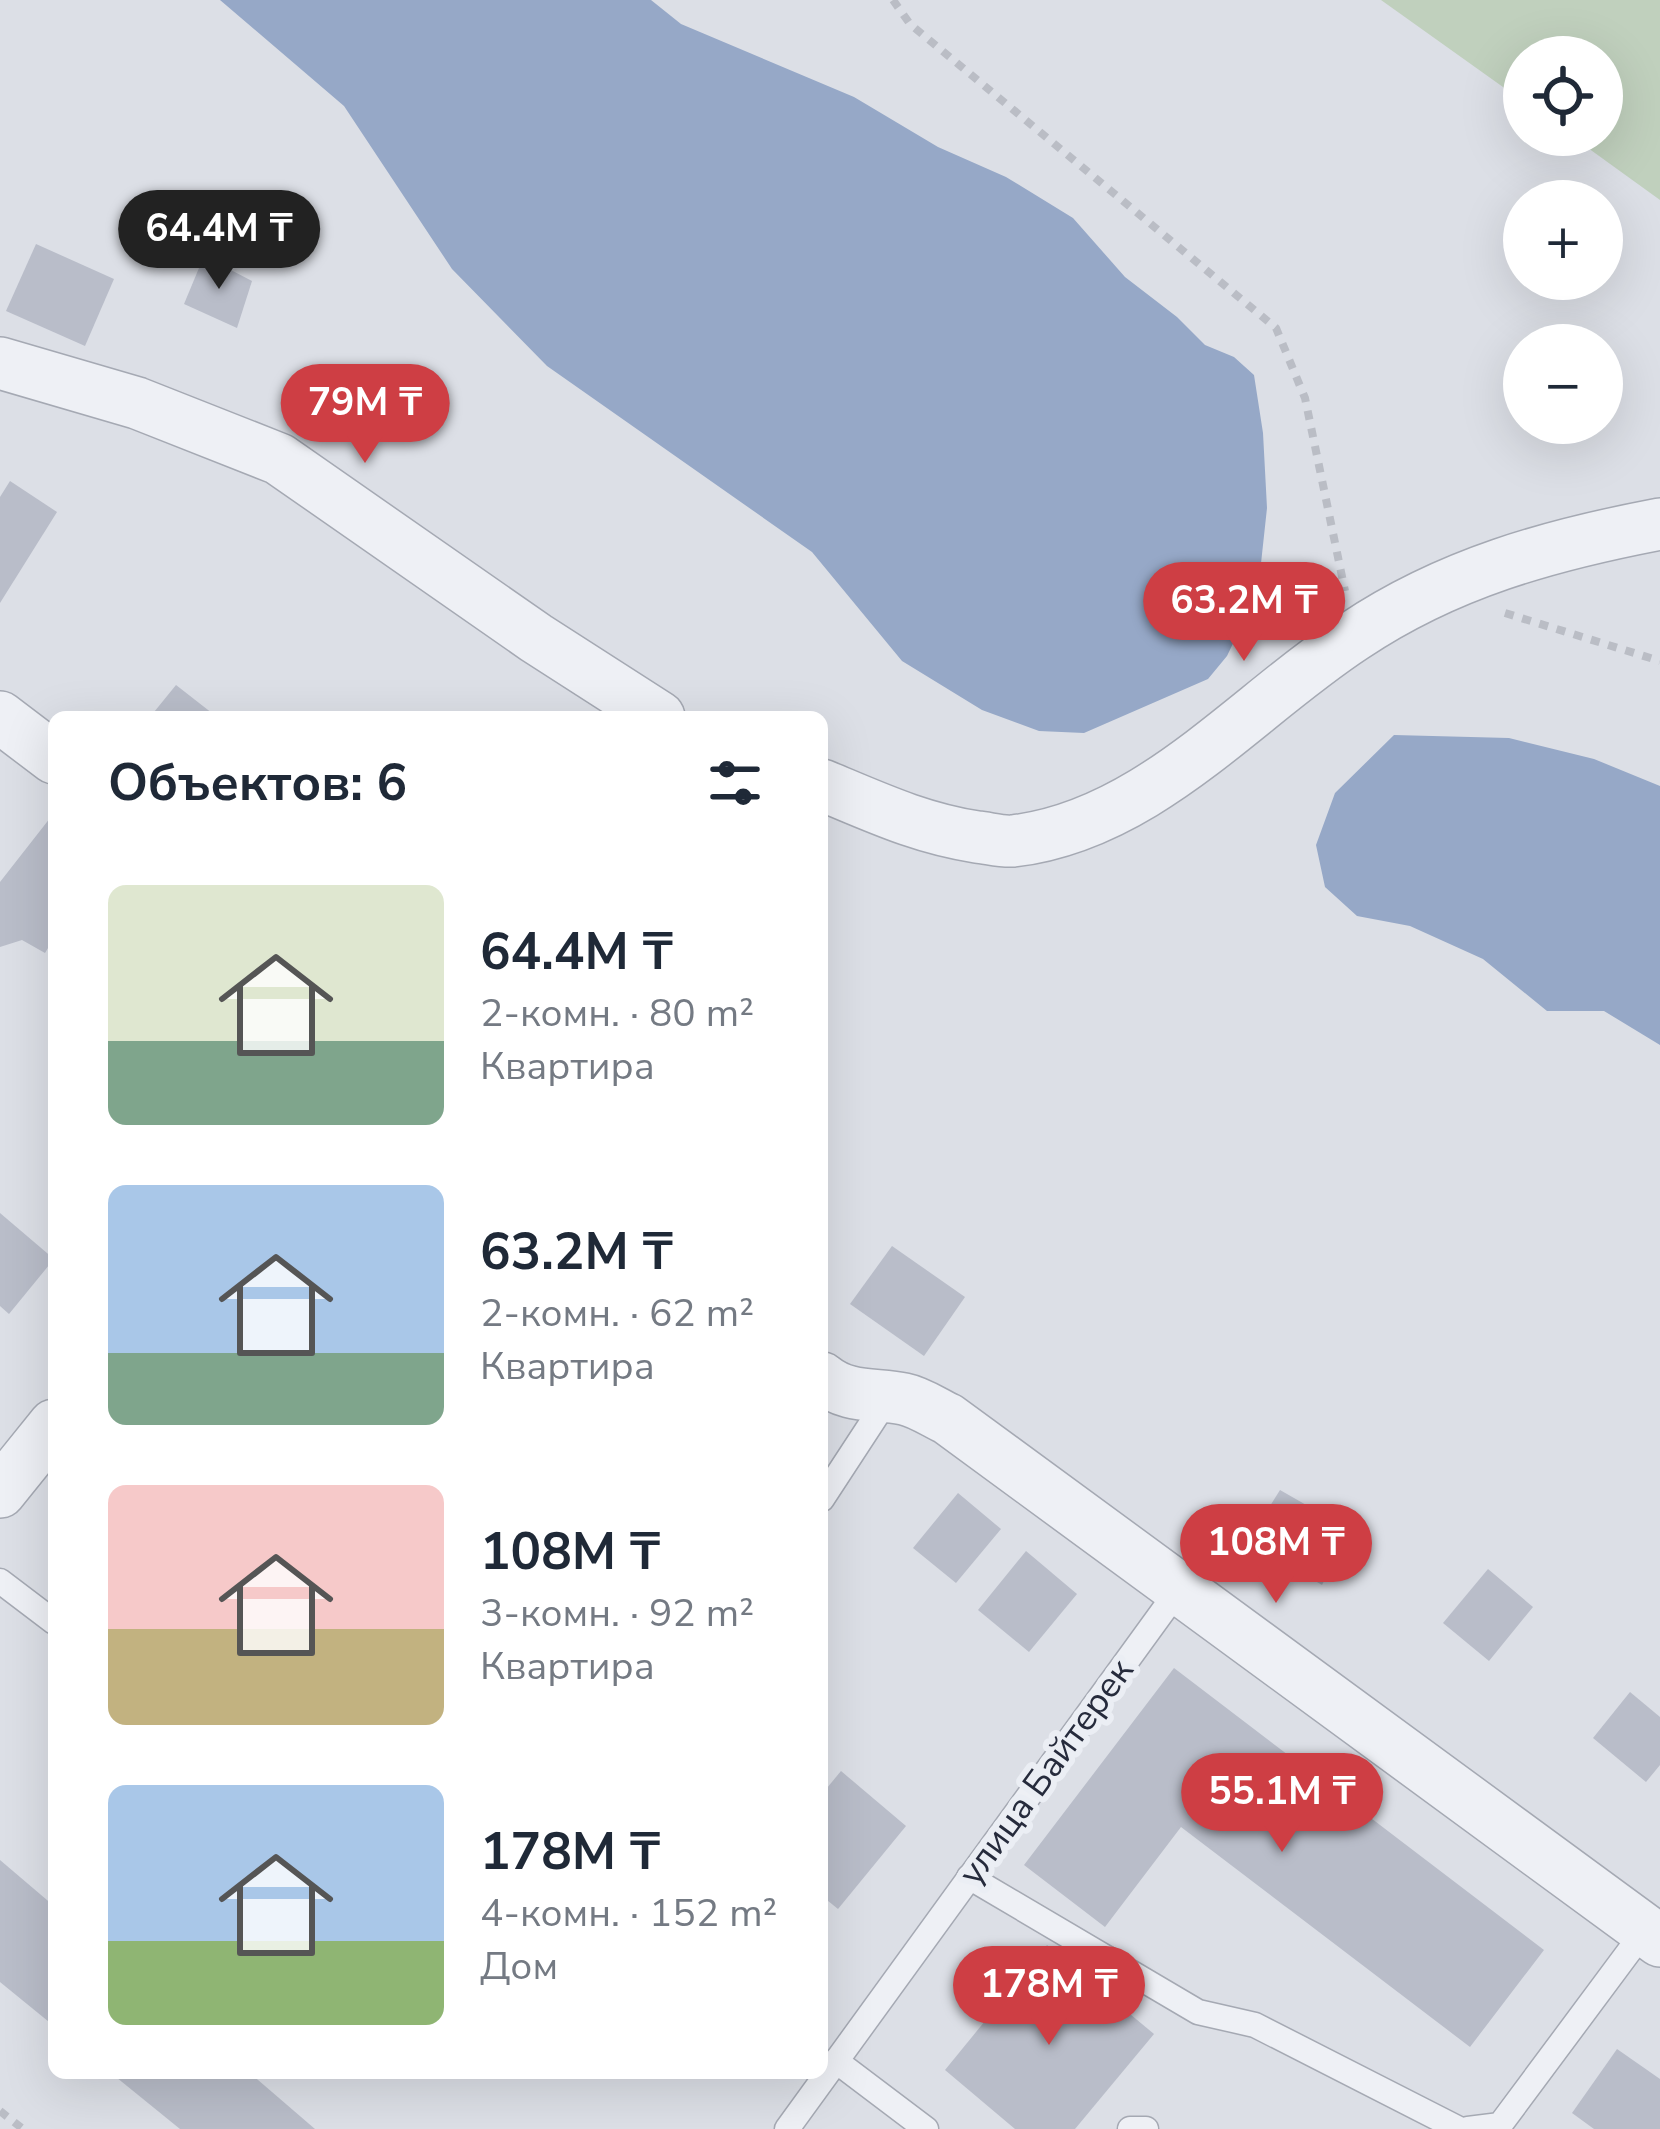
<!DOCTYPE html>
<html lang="ru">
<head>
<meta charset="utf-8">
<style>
  body { margin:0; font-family:"Nunito Sans",sans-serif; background:#f6f6f7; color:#1f2937; height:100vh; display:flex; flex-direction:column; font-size:45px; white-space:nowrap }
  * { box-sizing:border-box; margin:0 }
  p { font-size:39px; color:#747a83 }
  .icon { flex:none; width:66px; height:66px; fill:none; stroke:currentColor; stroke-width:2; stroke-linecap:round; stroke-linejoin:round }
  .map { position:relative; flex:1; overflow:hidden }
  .details { position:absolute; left:48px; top:711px; width:780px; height:1368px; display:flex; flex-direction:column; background:#fff; border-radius:18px; box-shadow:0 12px 48px #0002 }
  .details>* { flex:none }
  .buttons { position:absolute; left:1503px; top:36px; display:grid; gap:24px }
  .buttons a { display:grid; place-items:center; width:120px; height:120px; border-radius:50%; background:#fff; box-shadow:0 12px 48px #0002; font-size:60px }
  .price { position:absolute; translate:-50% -102px; padding:0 27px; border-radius:42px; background:#ce3e44; color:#fff; font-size:39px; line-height:78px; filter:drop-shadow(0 3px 6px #0008) }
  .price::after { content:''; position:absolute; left:50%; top:72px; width:36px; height:27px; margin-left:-18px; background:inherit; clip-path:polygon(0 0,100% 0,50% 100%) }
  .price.active { background:#222; color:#fff }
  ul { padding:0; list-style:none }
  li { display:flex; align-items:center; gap:36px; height:300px; padding:0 60px }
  li span { display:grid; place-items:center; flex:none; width:336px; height:240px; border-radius:18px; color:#555 }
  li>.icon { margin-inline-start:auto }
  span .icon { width:144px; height:144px; fill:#fffc; stroke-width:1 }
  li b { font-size:51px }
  h2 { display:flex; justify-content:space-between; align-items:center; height:144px; padding:0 60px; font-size:51px }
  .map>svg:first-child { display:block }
  .green { fill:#c0d0bd }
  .water { fill:#96a8c7 }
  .building { fill:#b9bdc9 }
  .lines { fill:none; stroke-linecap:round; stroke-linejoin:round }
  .lane-casing { stroke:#a5a9b3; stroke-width:27 }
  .street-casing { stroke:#a5a9b3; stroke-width:54 }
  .path { stroke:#babdc5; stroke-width:8; stroke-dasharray:9 9; stroke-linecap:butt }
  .lane { stroke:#eef0f5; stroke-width:24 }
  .street { stroke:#eef0f5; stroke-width:51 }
  .labels { text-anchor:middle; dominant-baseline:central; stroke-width:12; stroke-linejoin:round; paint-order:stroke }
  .street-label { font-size:36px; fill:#262b3c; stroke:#ebeef4 }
</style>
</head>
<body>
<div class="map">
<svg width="1660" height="2129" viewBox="0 0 1660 2129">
  <rect width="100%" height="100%" fill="#dcdfe6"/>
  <!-- green -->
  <path class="green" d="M1381,0H1660V200L1570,135H1602V57H1524V102Z"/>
  <!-- water -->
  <g class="water">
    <path d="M220,0H651L681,24L854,97L938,147L1006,177L1073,218L1125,277L1177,317L1205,345L1234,357L1254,375L1263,433L1267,508L1258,591L1227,656L1208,679L1084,733L1039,731L982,710L902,661L812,552L547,366L452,269L344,106Z"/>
    <path d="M1394,735L1509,738L1594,759L1660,786V1045L1604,1011H1547L1483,959L1410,926L1357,916L1325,887L1316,845L1335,793Z"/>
  </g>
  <!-- building -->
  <g class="building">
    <path d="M36,244L114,279L85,346L6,311Z"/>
    <path d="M204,256L252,281L237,328L184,304Z"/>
    <path d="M10,481L57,512L0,603V497Z"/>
    <path d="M176,685L217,717H150Z"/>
    <path d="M54,813V938L45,953L22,940L0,947V882Z"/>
    <path d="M0,1213L54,1259L9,1314L0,1306Z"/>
    <path d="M892,1246L965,1297L924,1356L850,1304Z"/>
    <path d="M1280,1490L1350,1530L1322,1585L1248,1541Z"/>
    <path d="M958,1493L1001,1529L956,1583L913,1548Z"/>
    <path d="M1026,1551L1077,1594L1029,1652L978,1610Z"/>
    <path d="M1488,1569L1533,1607L1489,1661L1443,1623Z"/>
    <path d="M1174,1668L1544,1950L1470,2047L1181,1827L1105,1927L1024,1865Z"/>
    <path d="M1630,1692L1660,1717V1765L1646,1782L1593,1738Z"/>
    <path d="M841,1771L906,1826L838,1909L822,1896V1794Z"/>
    <path d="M0,1860L54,1906V2026L0,1982Z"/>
    <path d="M1047,1945L1154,2034L1075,2129H1015L945,2070Z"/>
    <path d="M1617,2049L1660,2079V2129H1594L1572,2113Z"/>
    <path d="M111,2073H250L315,2129H180Z"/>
  </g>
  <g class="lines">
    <defs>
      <g id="lane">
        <path d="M822,1499L888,1398"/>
        <path d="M0,1581L54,1622"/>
        <path d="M969,1877L1198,2012L1255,2025L1459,2129"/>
        <path d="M836,2061L926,2129"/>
        <path d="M787,2129L1179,1589"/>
        <path d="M1130,2129H1146"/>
        <path d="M1468,2129L1500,2125L1645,1930"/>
      </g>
      <g id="street">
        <path d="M0,363L137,403L279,459L536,638L659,717"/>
        <path d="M0,717L54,758"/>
        <path d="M822,785C875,807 919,828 977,837C988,838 1002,842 1013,841C1149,825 1245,707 1354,636C1448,573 1550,545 1660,524"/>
        <path d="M822,1378C848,1399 875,1393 904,1399C919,1402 935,1413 948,1419L1660,1941"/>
        <path d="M0,1492L54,1425"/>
      </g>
    </defs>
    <!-- lane casing -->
    <use href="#lane" class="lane-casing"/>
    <!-- street casing -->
    <use href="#street" class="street-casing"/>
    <!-- path -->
    <g class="path">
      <path d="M893,0L910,24L1276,328L1305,398L1345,591"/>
      <path d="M1505,613L1660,661"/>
      <path d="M0,2111L23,2129"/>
    </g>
    <!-- lane -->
    <use href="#lane" class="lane"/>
    <!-- street -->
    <use href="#street" class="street"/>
  </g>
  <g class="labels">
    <!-- street labels -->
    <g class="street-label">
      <text transform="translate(1046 1772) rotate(-54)">улица Байтерек</text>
    </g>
  </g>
</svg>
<div class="buttons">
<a><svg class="icon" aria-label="locate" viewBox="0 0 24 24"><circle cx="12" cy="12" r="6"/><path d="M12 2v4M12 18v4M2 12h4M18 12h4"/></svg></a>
<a>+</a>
<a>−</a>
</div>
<b class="price active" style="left:219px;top:292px">64.4M ₸</b>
<b class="price" style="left:365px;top:466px">79M ₸</b>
<b class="price" style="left:1244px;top:664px">63.2M ₸</b>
<b class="price" style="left:1276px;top:1606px">108M ₸</b>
<b class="price" style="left:1282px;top:1855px">55.1M ₸</b>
<b class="price" style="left:1049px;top:2048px">178M ₸</b>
<section class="details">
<h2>Объектов: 6<svg class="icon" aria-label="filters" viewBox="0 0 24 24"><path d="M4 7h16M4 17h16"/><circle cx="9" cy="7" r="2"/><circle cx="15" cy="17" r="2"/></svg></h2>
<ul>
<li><span style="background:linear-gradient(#dfe7d0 65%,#7fa58c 0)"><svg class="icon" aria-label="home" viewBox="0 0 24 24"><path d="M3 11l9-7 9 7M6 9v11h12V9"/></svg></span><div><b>64.4M ₸</b><p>2-комн. · 80 m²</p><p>Квартира</p></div></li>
<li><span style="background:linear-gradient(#a9c7e8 70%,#7fa58c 0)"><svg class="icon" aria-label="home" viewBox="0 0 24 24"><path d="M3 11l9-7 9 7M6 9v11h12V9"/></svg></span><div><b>63.2M ₸</b><p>2-комн. · 62 m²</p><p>Квартира</p></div></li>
<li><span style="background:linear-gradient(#f6c9c9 60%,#c2b280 0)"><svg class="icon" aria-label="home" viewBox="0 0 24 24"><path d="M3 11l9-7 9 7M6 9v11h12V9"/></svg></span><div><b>108M ₸</b><p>3-комн. · 92 m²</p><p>Квартира</p></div></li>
<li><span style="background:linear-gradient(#a9c7e8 65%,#8fb573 0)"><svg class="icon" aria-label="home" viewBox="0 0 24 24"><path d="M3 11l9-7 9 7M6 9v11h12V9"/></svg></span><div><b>178M ₸</b><p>4-комн. · 152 m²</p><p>Дом</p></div></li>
</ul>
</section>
</div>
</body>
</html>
